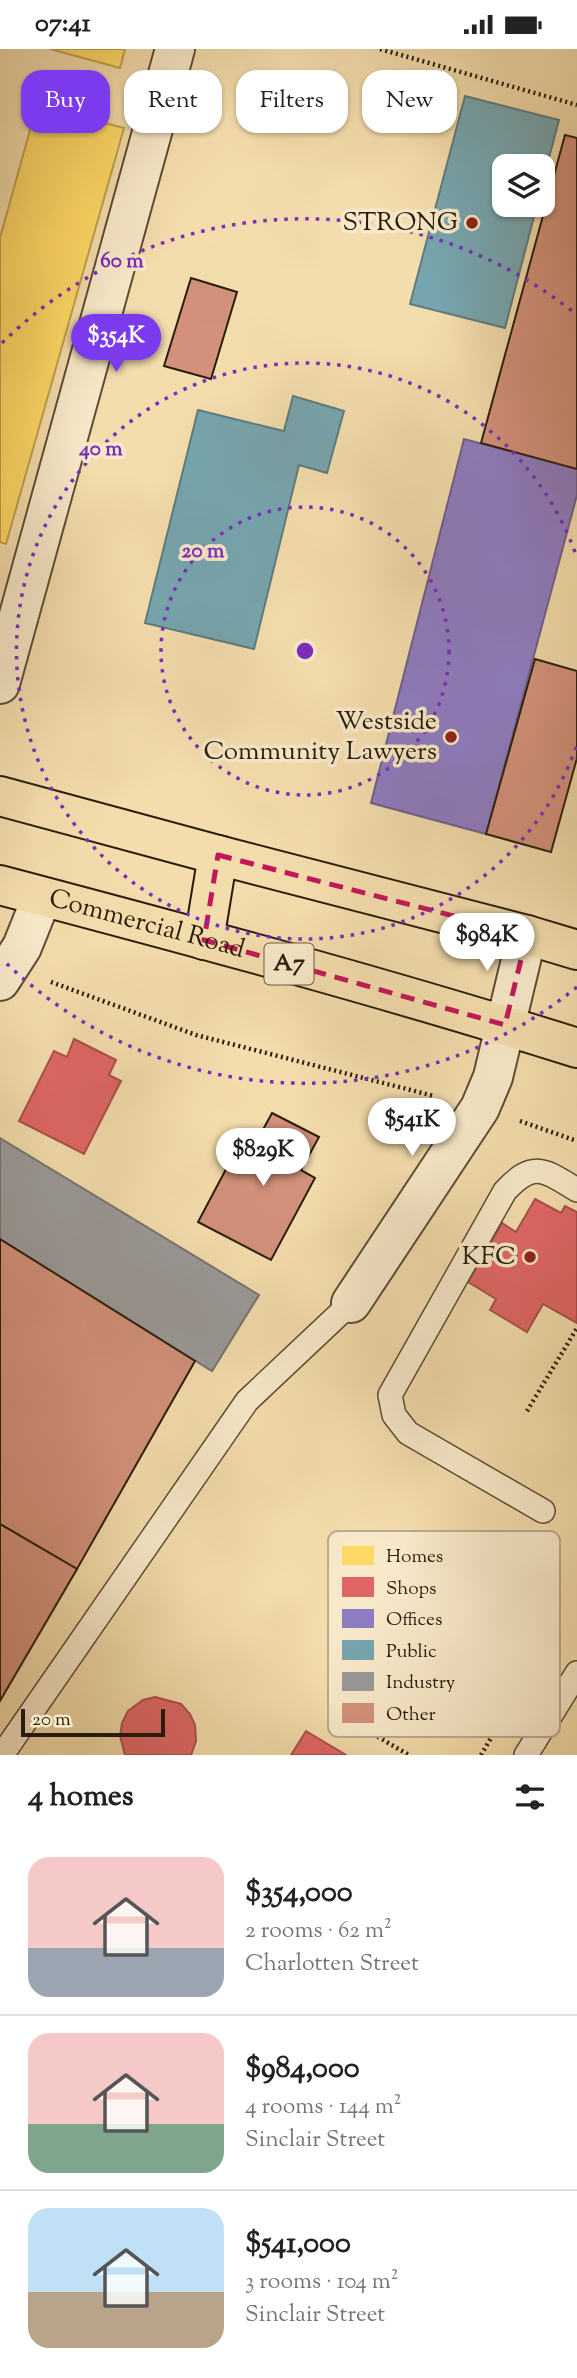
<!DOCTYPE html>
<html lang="en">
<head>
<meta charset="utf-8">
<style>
  body { margin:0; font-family:"Sorts Mill Goudy",serif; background:#f2f2f2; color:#222; height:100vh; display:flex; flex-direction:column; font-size:26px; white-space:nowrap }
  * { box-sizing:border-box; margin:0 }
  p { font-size:23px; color:#767676 }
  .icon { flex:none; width:38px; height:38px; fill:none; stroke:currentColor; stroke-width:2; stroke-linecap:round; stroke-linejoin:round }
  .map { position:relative; height:1706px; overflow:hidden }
  .details { display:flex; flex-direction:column; background:#fff; flex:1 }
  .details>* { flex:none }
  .banner { position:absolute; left:21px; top:21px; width:536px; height:63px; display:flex; gap:14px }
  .tools { position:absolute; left:492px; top:105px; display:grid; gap:14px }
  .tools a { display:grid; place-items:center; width:63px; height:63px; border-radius:14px; background:#fff; box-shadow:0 2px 5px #0004; font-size:35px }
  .scale { position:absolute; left:21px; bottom:18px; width:144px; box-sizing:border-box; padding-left:7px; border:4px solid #291d0d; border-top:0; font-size:19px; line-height:24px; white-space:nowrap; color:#291d0d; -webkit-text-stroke:5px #f8e9ca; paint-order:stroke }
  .price { position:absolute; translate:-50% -60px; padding:0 16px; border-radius:24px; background:#fff; color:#222; font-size:23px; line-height:46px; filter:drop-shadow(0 2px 4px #0008) }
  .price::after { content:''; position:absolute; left:50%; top:42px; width:21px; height:16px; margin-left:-10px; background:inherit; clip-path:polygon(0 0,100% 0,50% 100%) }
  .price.current { background:#7c3aed; color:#fff }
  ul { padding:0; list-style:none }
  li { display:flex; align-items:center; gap:21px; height:175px; padding:0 28px }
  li+li { border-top:2px solid #e0e0e0 }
  li span { display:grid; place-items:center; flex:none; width:196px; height:140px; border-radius:21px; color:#555 }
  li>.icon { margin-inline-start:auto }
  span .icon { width:84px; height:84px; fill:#fffc; stroke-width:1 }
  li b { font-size:30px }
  h2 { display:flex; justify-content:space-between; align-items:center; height:84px; padding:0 28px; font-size:30px }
  .chip { padding:0 24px; border-radius:21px; background:#fff; box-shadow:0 2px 5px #0004; font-size:24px; line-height:63px }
  .chip.current { background:#7c3aed; color:#fff }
  .status { display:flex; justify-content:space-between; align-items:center; height:49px; padding:0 35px; background:#fff; direction:ltr }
  .status svg { height:19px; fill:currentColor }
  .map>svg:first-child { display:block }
  .homes { fill:#ffd966; stroke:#bfa14b; stroke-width:2 }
  .shops { fill:#e06666; stroke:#a9504b; stroke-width:2 }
  .offices { fill:#8e7cc3; stroke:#70608c; stroke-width:2 }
  .public { fill:#76a5af; stroke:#5f7c7e; stroke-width:2 }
  .industry { fill:#999; stroke:#77746f; stroke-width:2 }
  .building { fill:#d3917b; stroke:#291d0d; stroke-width:2 }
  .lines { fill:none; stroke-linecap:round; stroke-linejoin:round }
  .lane-casing { stroke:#5c4d35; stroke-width:26 }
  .street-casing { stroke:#5c4d35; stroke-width:42 }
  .primary-casing { stroke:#291d0d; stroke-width:42 }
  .path { stroke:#291d0d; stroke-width:4.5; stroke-dasharray:2 3.5; stroke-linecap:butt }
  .lane { stroke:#f8e9ca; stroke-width:23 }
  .street { stroke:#f8e9ca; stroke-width:38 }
  .primary { stroke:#f4ddad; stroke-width:38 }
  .marked { fill:none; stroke:#c2185b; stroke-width:5; stroke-dasharray:14 9; stroke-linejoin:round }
  .ring { fill:none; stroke:#7b2cbf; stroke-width:3.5; stroke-dasharray:3.5 7 }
  .poi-dot { fill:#8f2418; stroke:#f8e9ca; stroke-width:2.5 }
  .labels { text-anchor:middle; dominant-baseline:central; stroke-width:7; stroke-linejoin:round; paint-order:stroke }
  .shield { fill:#f8e9ca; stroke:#675a46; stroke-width:2 }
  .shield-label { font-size:24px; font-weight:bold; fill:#291d0d }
  .poi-label { font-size:26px; fill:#291d0d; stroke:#f8e9ca; text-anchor:end }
  .street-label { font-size:26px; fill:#291d0d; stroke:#f8e9ca }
  .key { fill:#f8e9ca; stroke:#baac91; stroke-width:2 }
  .key-label { font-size:19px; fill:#291d0d }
  .centre { fill:#7b2cbf; stroke:#f8e9ca; stroke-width:3.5 }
  .ring-label { font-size:21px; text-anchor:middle; font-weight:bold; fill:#7b2cbf; stroke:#f8e9ca; stroke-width:7; stroke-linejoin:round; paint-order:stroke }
</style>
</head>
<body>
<div class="status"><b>07:41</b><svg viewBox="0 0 49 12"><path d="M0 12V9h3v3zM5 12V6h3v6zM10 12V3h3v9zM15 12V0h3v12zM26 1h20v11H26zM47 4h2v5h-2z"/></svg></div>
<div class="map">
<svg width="577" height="1706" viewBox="0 0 577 1706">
  <rect width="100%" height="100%" fill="#f4ddad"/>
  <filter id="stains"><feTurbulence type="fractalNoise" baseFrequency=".00286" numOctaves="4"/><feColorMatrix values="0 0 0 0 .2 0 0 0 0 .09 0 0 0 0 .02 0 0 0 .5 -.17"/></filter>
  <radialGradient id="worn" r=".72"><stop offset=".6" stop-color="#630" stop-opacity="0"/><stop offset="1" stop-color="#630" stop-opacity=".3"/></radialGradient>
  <!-- homes -->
  <g class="homes">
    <path d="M50,0H125L120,19Z"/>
    <path d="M37,56L124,79L6,495L0,493V189Z"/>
  </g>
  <!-- shops -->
  <g class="shops">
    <path d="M74,990L116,1011L109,1026L121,1032L84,1105L19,1072L54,1002L67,1008Z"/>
    <path d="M535,1150L561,1164L565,1157L577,1163V1274L543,1255L527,1283L490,1261L496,1250L468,1233L502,1174L516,1183Z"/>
    <path d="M155,1648L181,1655L190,1665L195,1676L196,1692L191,1706H125L120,1687L122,1674L128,1662L143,1651Z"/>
    <path d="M306,1682L346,1706H291Z"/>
  </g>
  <!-- offices -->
  <path class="offices" d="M464,390L577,420V446L486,785L371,754Z"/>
  <!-- public -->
  <g class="public">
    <path d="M465,47L559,71L542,135V117H504V156H537L505,279L410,255Z"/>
    <path d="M293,347L344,362L327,424L299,416L254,600L145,574L198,361L284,382Z"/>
  </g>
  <!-- industry -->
  <path class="industry" d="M0,1089L259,1246L212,1322L0,1190Z"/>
  <!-- building -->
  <g class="building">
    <path d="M565,86L577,89V420L481,394Z"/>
    <path d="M191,229L237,243L211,330L164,317Z"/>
    <path d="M535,610L577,622V709L551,803L486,785Z"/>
    <path d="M272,1064L319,1088L301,1121L315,1129L271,1211L198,1173L242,1090L254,1097Z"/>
    <path d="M0,1190L195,1312L77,1520L0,1475Z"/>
    <path d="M0,1475L77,1520L0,1652Z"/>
  </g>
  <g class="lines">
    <defs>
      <g id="lane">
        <path d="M543,1462L408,1384L394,1366L390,1346L505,1142C534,1111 544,1121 577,1141"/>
        <path d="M2,1706L247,1352L351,1254"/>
        <path d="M526,1706L577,1624"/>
      </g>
      <g id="street">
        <path d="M0,635L175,0"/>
        <path d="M0,932L22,898L42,848"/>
        <path d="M351,1254L480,1059L493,1028L527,886"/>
      </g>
      <g id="primary">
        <path d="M0,747L218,806L527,886L577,901"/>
        <path id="s1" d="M0,836C193,887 387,939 577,999"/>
        <path d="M204,891L218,806"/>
      </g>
    </defs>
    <!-- lane casing -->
    <use href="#lane" class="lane-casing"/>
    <!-- street casing -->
    <use href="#street" class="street-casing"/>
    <!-- primary casing -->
    <use href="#primary" class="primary-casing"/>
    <!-- path -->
    <g class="path">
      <path d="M380,0L577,56"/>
      <path d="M51,933L196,986L434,1047"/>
      <path d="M520,1072L577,1092"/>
      <path d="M527,1362L577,1279"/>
      <path d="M376,1601L337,1664L409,1706"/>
      <path d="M511,1654L526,1629L530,1631"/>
      <path d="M481,1706L491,1689"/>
    </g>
    <!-- lane -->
    <use href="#lane" class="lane"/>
    <!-- street -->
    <use href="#street" class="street"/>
    <!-- primary -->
    <use href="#primary" class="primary"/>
  </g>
  <!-- marked area -->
  <path class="marked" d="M218,806L527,886L505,976L204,891Z"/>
  <!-- distance rings -->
  <g class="ring">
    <circle cx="305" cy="602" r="144"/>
    <path d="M576 698A288 288 0 1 1 576 506"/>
    <path d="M577 938A432 432 0 0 1 2 910M2 294A432 432 0 0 1 577 266"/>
  </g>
  <!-- markers -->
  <g class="poi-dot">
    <circle cx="472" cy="174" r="7"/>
    <circle cx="451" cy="688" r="7"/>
    <circle cx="530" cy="1208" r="7"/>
  </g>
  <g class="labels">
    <!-- shield labels -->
    <rect class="shield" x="264.5" y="894.5" width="49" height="41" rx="5"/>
    <g class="shield-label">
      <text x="289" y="915">A7</text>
    </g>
    <!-- poi labels -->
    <g class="poi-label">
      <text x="458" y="174">STRONG</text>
      <text x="437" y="673">Westside<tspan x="437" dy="30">Community Lawyers</tspan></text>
      <text x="516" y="1208">KFC</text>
    </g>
    <!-- street labels -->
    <g class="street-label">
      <text stroke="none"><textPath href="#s1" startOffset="152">Commercial Road</textPath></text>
    </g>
  </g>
  <!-- legend -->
  <rect x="328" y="1482" width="232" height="206" rx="10" class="key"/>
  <rect x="342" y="1497" width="32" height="19" fill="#ffd966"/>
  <rect x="342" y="1528" width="32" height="20" fill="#e06666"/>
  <rect x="342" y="1560" width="32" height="19" fill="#8e7cc3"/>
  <rect x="342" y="1591" width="32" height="20" fill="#76a5af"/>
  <rect x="342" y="1623" width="32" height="19" fill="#999"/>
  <rect x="342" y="1654" width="32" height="20" fill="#d3917b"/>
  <g class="key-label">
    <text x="386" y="1513">Homes</text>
    <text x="386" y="1545">Shops</text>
    <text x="386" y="1576">Offices</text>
    <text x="386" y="1608">Public</text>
    <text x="386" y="1639">Industry</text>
    <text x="386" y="1671">Other</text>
  </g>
  <circle cx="305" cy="602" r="10" class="centre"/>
  <g class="ring-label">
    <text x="122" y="218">60 m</text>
    <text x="101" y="406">40 m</text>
    <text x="203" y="508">20 m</text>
  </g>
  <rect width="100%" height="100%" filter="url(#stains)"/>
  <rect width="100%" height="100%" fill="url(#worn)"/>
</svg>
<div class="tools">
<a><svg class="icon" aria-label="layers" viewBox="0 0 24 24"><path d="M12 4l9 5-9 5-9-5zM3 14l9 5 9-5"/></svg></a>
</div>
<div class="scale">20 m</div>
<b class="price current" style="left:116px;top:325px">$354K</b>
<b class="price" style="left:487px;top:924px">$984K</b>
<b class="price" style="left:412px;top:1109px">$541K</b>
<b class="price" style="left:263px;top:1139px">$829K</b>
<div class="banner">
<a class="chip current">Buy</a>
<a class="chip">Rent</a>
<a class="chip">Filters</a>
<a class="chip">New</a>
</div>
</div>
<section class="details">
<h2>4 homes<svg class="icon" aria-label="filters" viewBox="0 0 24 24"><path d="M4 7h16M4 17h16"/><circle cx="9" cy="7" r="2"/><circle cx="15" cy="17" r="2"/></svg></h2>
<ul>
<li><span style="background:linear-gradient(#f6c9c9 65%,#9aa5b1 0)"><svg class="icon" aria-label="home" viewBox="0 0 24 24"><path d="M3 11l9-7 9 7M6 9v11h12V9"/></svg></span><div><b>$354,000</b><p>2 rooms · 62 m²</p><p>Charlotten Street</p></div></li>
<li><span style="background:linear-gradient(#f6c9c9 65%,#7fa58c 0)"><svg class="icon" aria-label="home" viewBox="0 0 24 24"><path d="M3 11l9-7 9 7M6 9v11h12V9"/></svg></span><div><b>$984,000</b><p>4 rooms · 144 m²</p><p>Sinclair Street</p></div></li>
<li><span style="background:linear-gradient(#bfe0f5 60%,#b9a48a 0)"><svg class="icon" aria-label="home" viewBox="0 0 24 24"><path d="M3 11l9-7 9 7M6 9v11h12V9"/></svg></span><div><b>$541,000</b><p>3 rooms · 104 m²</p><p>Sinclair Street</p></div></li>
</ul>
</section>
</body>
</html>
